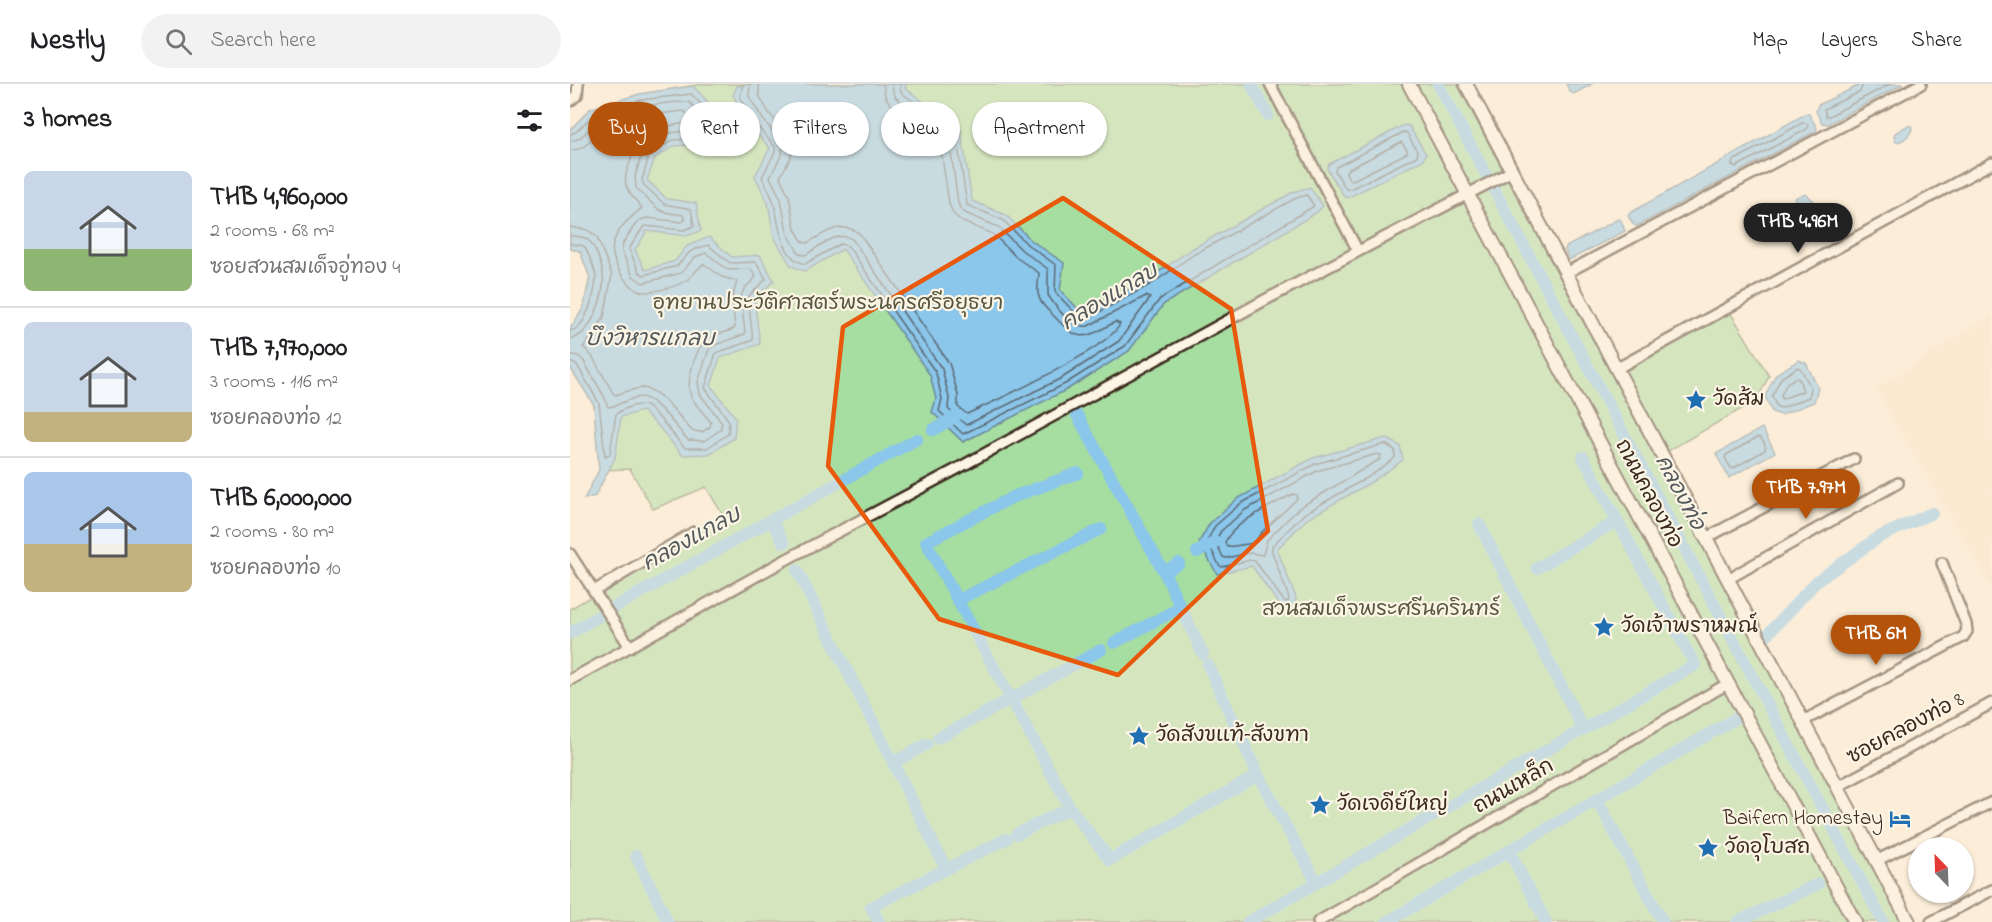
<!DOCTYPE html>
<html lang="en">
<head>
<meta charset="utf-8">
<style>
  body { margin:0; font-family:"Indie Flower","Playpen Sans Thai",sans-serif; background:#f2f2f2; color:#202124; height:100vh; display:flex; flex-direction:column; font-size:22px; white-space:nowrap }
  * { box-sizing:border-box; margin:0 }
  p { font-size:20px; color:#757577 }
  .icon { flex:none; width:33px; height:33px; fill:none; stroke:currentColor; stroke-width:2; stroke-linecap:round; stroke-linejoin:round }
  .map { position:relative; flex:1; overflow:hidden }
  .panel { display:flex; flex-direction:column; background:#fff; width:570px }
  .panel>* { flex:none }
  .banner { position:absolute; left:18px; top:18px; width:570px; height:54px; display:flex; gap:12px }
  .needle { width:39px; rotate:337deg }
  .controls { position:absolute; left:1338px; top:753px; display:grid; gap:12px }
  .controls a { display:grid; place-items:center; width:66px; height:66px; border-radius:50%; background:#fff; box-shadow:0 2px 4px #0004; font-size:30px }
  .price { position:absolute; translate:-50% -51px; padding:0 14px; border-radius:21px; background:#b45309; color:#fff; font-size:20px; line-height:39px; filter:drop-shadow(0 2px 3px #0008) }
  .price::after { content:''; position:absolute; left:50%; top:36px; width:18px; height:14px; margin-left:-9px; background:inherit; clip-path:polygon(0 0,100% 0,50% 100%) }
  .price.current { background:#222; color:#fff }
  ul { padding:0; list-style:none }
  li { display:flex; align-items:center; gap:18px; height:150px; padding:0 24px }
  li+li { border-top:2px solid #e0e0e0 }
  li span { display:grid; place-items:center; flex:none; width:168px; height:120px; border-radius:9px; color:#555 }
  li>.icon { margin-inline-start:auto }
  span .icon { width:72px; height:72px; fill:#fffc; stroke-width:1 }
  li b { font-size:26px }
  h2 { display:flex; justify-content:space-between; align-items:center; height:72px; padding:0 24px; font-size:26px }
  .tag { padding:0 21px; border-radius:27px; background:#fff; box-shadow:0 2px 4px #0004; font-size:21px; line-height:54px }
  .tag.current { background:#b45309; color:#fff }
  header { display:flex; align-items:center; gap:36px; box-sizing:border-box; height:84px; padding:0 30px; background:#fff; border-bottom:2px solid #e0e0e0 }
  header strong { font-size:28px }
  nav { display:flex; gap:33px; margin-inline-start:auto; font-size:21px }
  .search { width:420px; height:54px; background:#f2f2f2; display:flex; align-items:center; gap:15px; box-sizing:border-box; padding:0 21px; border-radius:33px; color:#757577; font-size:22px }
  main { display:flex; flex:1; min-height:0 }
  .map>svg:first-child { display:block }
  .built { fill:#fae4c9 }
  .green { fill:#a6dda1; stroke:#708460; stroke-width:1.5 }
  .water { fill:#8bc6eb; stroke:#6b8899; stroke-width:1.5 }
  .lines { fill:none; stroke-linecap:round; stroke-linejoin:round }
  .shore { stroke:#5b6870; stroke-width:1.5 }
  .canal { stroke:#8bc6eb; stroke-width:12 }
  .minor-casing { stroke:#3b2a1e; stroke-width:14 }
  .tertiary-casing { stroke:#3b2a1e; stroke-width:16 }
  .minor { stroke:#fcf5e5; stroke-width:9 }
  .tertiary { stroke:#fcf5e5; stroke-width:12 }
  .marked { fill:none; stroke:#e8590c; stroke-width:4.5; stroke-linejoin:round }
  .labels { text-anchor:middle; dominant-baseline:central; stroke-width:4.5; stroke-linejoin:round; paint-order:stroke }
  .park-label { font-size:21px; fill:#56573f; stroke:#fcf5e5 }
  .poi-label { font-size:21px; fill:#3b2a1e; stroke:#fcf5e5; text-anchor:start }
  .street-label { font-size:21px; fill:#3b2a1e; stroke:#fcf5e5 }
  .water-label { font-size:22px; font-style:italic; fill:#53595c; stroke:#fcf5e5 }
</style>
</head>
<body>
<header>
<strong>Nestly</strong>
<div class="search"><svg class="icon" aria-label="search" viewBox="0 0 24 24"><circle cx="10" cy="10" r="6"/><path d="M15 15l6 6"/></svg>Search here</div>
<nav><a>Map</a><a>Layers</a><a>Share</a></nav>
</header>
<main>
<section class="panel">
<h2>3 homes<svg class="icon" aria-label="filters" viewBox="0 0 24 24"><path d="M4 7h16M4 17h16"/><circle cx="9" cy="7" r="2"/><circle cx="15" cy="17" r="2"/></svg></h2>
<ul>
<li><span style="background:linear-gradient(#c9d6e8 65%,#8fb573 0)"><svg class="icon" aria-label="home" viewBox="0 0 24 24"><path d="M3 11l9-7 9 7M6 9v11h12V9"/></svg></span><div><b>THB 4,960,000</b><p>2 rooms · 68 m²</p><p>ซอยสวนสมเด็จอู่ทอง 4</p></div></li>
<li><span style="background:linear-gradient(#c9d6e8 75%,#c2b280 0)"><svg class="icon" aria-label="home" viewBox="0 0 24 24"><path d="M3 11l9-7 9 7M6 9v11h12V9"/></svg></span><div><b>THB 7,970,000</b><p>3 rooms · 116 m²</p><p>ซอยคลองท่อ 12</p></div></li>
<li><span style="background:linear-gradient(#a9c7e8 60%,#c2b280 0)"><svg class="icon" aria-label="home" viewBox="0 0 24 24"><path d="M3 11l9-7 9 7M6 9v11h12V9"/></svg></span><div><b>THB 6,000,000</b><p>2 rooms · 80 m²</p><p>ซอยคลองท่อ 10</p></div></li>
</ul>
</section>
<div class="map">
<svg width="1422" height="838" viewBox="0 0 1422 838">
  <rect width="100%" height="100%" fill="#fbedd8"/>
  <filter id="ink" filterUnits="userSpaceOnUse"><feTurbulence type="fractalNoise" baseFrequency=".0167" numOctaves="2"/><feDisplacementMap in="SourceGraphic" scale="12" xChannelSelector="R" yChannelSelector="G"/><feConvolveMatrix kernelMatrix="1 2 1 2 8 2 1 2 1" color-interpolation-filters="sRGB"/></filter>
  <g filter="url(#ink)">
    <!-- built -->
    <path class="built" d="M1422,231V503L1306,305Z"/>
    <!-- green -->
    <g class="green">
      <path d="M133,0H887L1332,838H0V525L154,433L136,403L83,425L60,385L29,386L24,321L0,283V245L13,225L20,193L10,167L0,165V46L20,25L70,10Z"/>
      <path d="M1160,228L1199,292L1187,316L1098,367L1055,286Z"/>
    </g>
    <!-- water -->
    <g class="water">
      <path d="M180,0H337L335,4L391,46L402,117L436,131L462,157L494,179L490,206L513,230L580,194L620,166L723,108L740,103L753,122L746,129L594,220L559,267L498,305L393,358L362,328L366,315L360,291L273,165L235,187L221,182L204,153L198,119L185,92L200,64L180,42L163,11L167,2Z"/>
      <path d="M996,0H1022L1004,10L1000,8Z"/>
      <path d="M1292,0H1333L1258,40L1252,39L1246,27L1248,21Z"/>
      <path d="M123,2L137,17L153,47L145,59L104,62L85,74L77,96L97,115L126,119L131,147L116,152L77,147L65,166L75,186L105,177L117,162L139,153L162,173L190,171L204,197L184,214L190,260L150,274L141,302L166,334L164,354L139,370L112,371L89,343L72,327L51,333L45,374L25,412L14,415L29,386L24,321L0,283V245L13,225L20,194L10,167L0,165V46L20,25L70,10Z"/>
      <path d="M1237,29L1239,30L1247,44L1246,47L1067,142L1064,141L1058,132L1060,129Z"/>
      <path d="M834,41L839,42L856,70L853,76L777,114L774,112L757,85L759,80Z"/>
      <path d="M1337,42H1341L1342,45C1340,51 1333,58 1326,58L1324,53L1325,49Z"/>
      <path d="M1236,110L1244,117L1249,129L1246,136L1236,141L1229,135L1223,121L1226,113Z"/>
      <path d="M1048,135L1051,136L1055,147L1001,175H999L995,167L996,163Z"/>
      <path d="M1229,276L1236,279L1248,304L1244,318L1211,331L1202,328L1195,312L1206,290Z"/>
      <path d="M1192,344L1205,368L1159,394L1146,370Z"/>
      <path d="M816,354L830,362L833,376L803,397L737,435L707,465L726,514L724,524L712,525L682,482L647,490L629,458L640,439L667,415L743,374Z"/>
    </g>
    <g class="lines">
      <!-- shore -->
      <g class="shore">
        <path d="M173,0L170,12L185,39L205,63V68L192,93C196,101 201,110 204,119C209,139 210,174 235,180L270,160L278,162L366,289L372,315L369,327L393,350L495,300L555,262L590,215L744,122L737,111L726,114L623,171L583,199L516,235H511L485,208L486,181L458,161L433,136L397,121L386,49L332,9L330,5V0"/>
        <path d="M180,0L179,12L192,34L213,61L212,70L200,93L211,115L217,148L229,170L235,171C249,163 268,145 283,156L372,285L379,314L378,325L396,341L492,294L549,257L580,214L576,212L518,242C502,245 486,224 478,211V185L453,167L428,143L395,129L390,124L388,119L379,54L326,14L323,7L322,0"/>
        <path d="M189,0V11L199,29L217,50L221,58V73L210,93L219,112L225,145L233,158L237,159C254,150 272,135 290,150L379,279L388,311V323L397,330C426,317 540,264 550,240L545,238C514,255 510,260 484,232C478,226 471,221 469,213C466,205 469,197 469,189L447,174L423,150L393,138L384,131L379,120L370,59L320,20L315,12L313,0"/>
        <path d="M1293,0L1290,8L1254,25L1256,32H1259L1320,0"/>
        <path d="M1234,38L1238,41L1237,45L1166,83L1162,81L1163,77Z"/>
        <path d="M834,48L837,49L848,69L847,72L780,105H776L765,87L766,83Z"/>
        <path d="M0,50L6,48L24,30L71,16L121,10L132,21L145,48L140,54L103,56L82,69L79,72L72,96L74,101L94,120L121,125L124,142L114,146L74,142L59,165L69,188L74,191L107,182L121,167L138,161L160,179L186,178L196,195L178,213L183,256L146,269L135,304L159,337L158,350L137,364H115C106,355 85,325 74,321C67,319 51,326 46,330L40,370L35,372L29,319L7,281L0,278"/>
        <path d="M0,57C15,56 18,41 30,36C54,26 93,17 119,18L126,25L135,42V45L100,49L78,63L72,70L65,92L66,104L88,125L94,128L113,131L115,136L112,138L77,134L70,136L65,141L53,159L52,168L63,192L73,199L111,189L125,173L136,169L158,186L181,185L186,193L174,205L171,212L175,250L145,261L139,265L128,298L130,310L152,339L150,346L134,357L118,356C108,346 85,312 70,313C59,314 48,322 38,323L35,314L13,276L8,272L0,270"/>
        <path d="M831,58L837,66V69L783,96L779,95L776,89L777,86Z"/>
        <path d="M0,66C20,66 20,51 35,44C59,33 88,30 114,27L121,34L119,39C90,41 70,49 60,78C57,85 54,93 56,101C58,111 67,116 72,124C61,133 47,144 43,160C39,177 58,209 77,208C89,207 108,202 117,196C124,191 127,184 134,180L152,193L167,197L162,215L165,244C157,249 146,249 138,254C126,262 115,299 121,312C125,321 134,330 141,338L140,343L132,348L122,347C111,335 91,306 74,304C65,304 55,308 46,311L43,309L22,272L13,263L21,254L34,233L42,191L27,153L18,146L0,143"/>
        <path d="M0,152C6,152 13,152 18,156C26,162 32,182 33,192C36,209 21,253 0,255"/>
        <path d="M0,160L11,161L15,163C19,172 26,185 26,195C25,209 16,245 0,247"/>
        <path d="M1228,283L1231,285L1241,304L1239,313L1212,324L1207,323L1202,312L1211,294Z"/>
        <path d="M1225,294L1229,295L1233,307L1212,315L1211,311L1217,299Z"/>
        <path d="M1188,353C1192,354 1197,362 1195,366L1164,384H1161L1155,374L1156,371Z"/>
        <path d="M815,360L825,366V374L800,392L734,430L702,462V468L719,514L718,518L714,517L685,477L680,476L652,483L649,481L637,457L645,442L670,420L745,380Z"/>
        <path d="M807,370L811,371L810,375L729,424L697,456L693,471L680,469L656,474L653,473L645,457L651,447L675,426L747,387Z"/>
        <path d="M723,410L727,411V415L691,449L685,459L657,463L655,458C665,437 703,421 723,410Z"/>
      </g>
      <!-- canal -->
      <g class="canal">
        <path d="M681,0L698,31"/>
        <path d="M868,0L1313,838"/>
        <path d="M507,331L594,488L633,570"/>
        <path d="M363,346L385,333"/>
        <path d="M508,389L443,413L356,458L441,615L531,566"/>
        <path d="M202,437L214,459"/>
        <path d="M909,440L1013,645"/>
        <path d="M627,468L645,458"/>
        <path d="M967,484L1047,437"/>
        <path d="M227,486L376,785"/>
        <path d="M594,488L609,479"/>
        <path d="M388,516L531,445"/>
        <path d="M43,524L347,355"/>
        <path d="M0,549L29,532"/>
        <path d="M1195,553L1247,497L1309,453L1362,429"/>
        <path d="M544,559L611,523"/>
        <path d="M368,654L441,615L500,724"/>
        <path d="M323,679L357,660"/>
        <path d="M688,691L747,799"/>
        <path d="M1027,716L1093,838"/>
        <path d="M447,750L500,724L540,776L688,691L638,581"/>
        <path d="M939,767L976,838"/>
        <path d="M66,772L98,838"/>
        <path d="M309,838L301,823L436,755"/>
        <path d="M678,838L1125,581L1013,373"/>
        <path d="M817,838L1170,632"/>
        <path d="M1167,838L1248,800"/>
      </g>
      <defs>
        <g id="minor">
          <path d="M700,0L788,167"/>
          <path d="M0,17L7,11L8,0"/>
          <path d="M996,189L1351,0"/>
          <path d="M1046,285L1422,79"/>
          <path d="M1136,454L1284,375"/>
          <path d="M0,470L60,563"/>
          <path d="M1158,495L1328,399"/>
          <path d="M24,507L124,448"/>
          <path d="M0,596L217,475L385,386L695,216L942,87"/>
          <path d="M1233,637L1393,553L1397,547L1396,540L1372,479"/>
          <path d="M1267,703L1422,619"/>
          <path d="M1306,777L1422,718"/>
          <path d="M748,838L1157,600"/>
          <path d="M1361,838L1422,806"/>
        </g>
        <g id="tertiary">
          <path d="M839,0L1285,838"/>
          <path d="M896,0L1339,838"/>
        </g>
      </defs>
      <!-- minor casing -->
      <use href="#minor" class="minor-casing"/>
      <!-- tertiary casing -->
      <use href="#tertiary" class="tertiary-casing"/>
      <!-- minor -->
      <use href="#minor" class="minor"/>
      <!-- tertiary -->
      <use href="#tertiary" class="tertiary"/>
    </g>
  </g>
  <!-- marked area -->
  <path d="M0 0H1422V838H0ZM493,114L661,225L698,447L548,591L369,535L258,382L273,243Z" fill="#fbedd8" fill-opacity=".55" fill-rule="evenodd"/>
  <path class="marked" d="M493,114L661,225L698,447L548,591L369,535L258,382L273,243Z"/>
  <!-- icons -->
  <defs>
    <symbol id="sight-bare" viewBox="-9 -9 18 18"><path d="M0-6L1.8-2.2L6-1.7L2.9 1.2L3.7 5.4L0 3.3L-3.7 5.4L-2.9 1.2L-6-1.7L-1.8-2.2Z" fill="#1f6fb2" stroke="#fcf5e5" stroke-width="2.5" paint-order="stroke"/></symbol>
    <symbol id="hotel-bare" viewBox="-9 -9 18 18"><path d="M-6-4.5h1.5V1H6V5H4.5V3h-9V5H-6ZM-4 0a1.8 1.8 0 1 1 3.6 0ZM.5 0V-2.5h3Q6-2.5 6 0Z" fill="#1f6fb2" stroke="#fcf5e5" stroke-width="2.5" paint-order="stroke"/></symbol>
  </defs>
  <g fill-rule="evenodd">
    <use href="#sight-bare" x="1111" y="301" width="30" height="30"/>
    <use href="#sight-bare" x="1019" y="528" width="30" height="30"/>
    <use href="#sight-bare" x="554" y="637" width="30" height="30"/>
    <use href="#sight-bare" x="735" y="706" width="30" height="30"/>
    <use href="#hotel-bare" x="1315" y="720" width="30" height="30"/>
    <use href="#sight-bare" x="1123" y="749" width="30" height="30"/>
  </g>
  <g class="labels">
    <!-- park labels -->
    <g class="park-label">
      <text x="258" y="220">อุทยานประวัติศาสตร์พระนครศรีอยุธยา</text>
      <text x="811" y="526">สวนสมเด็จพระศรีนครินทร์</text>
    </g>
    <!-- poi labels -->
    <g class="poi-label">
      <text x="1143" y="316">วัดส้ม</text>
      <text x="1051" y="543">วัดเจ้าพราหมณ์</text>
      <text x="586" y="652">วัดสังขแท้–สังขทา</text>
      <text x="767" y="721">วัดเจดีย์ใหญ่</text>
      <text x="1313" y="735" text-anchor="end">Baifern Homestay</text>
      <text x="1155" y="764">วัดอุโบสถ</text>
    </g>
    <!-- street labels -->
    <g class="street-label">
      <text transform="translate(1078 410) rotate(62)">ถนนคลองท่อ</text>
      <text transform="translate(1336 645) rotate(-28)">ซอยคลองท่อ 8</text>
      <text transform="translate(944 703) rotate(-30)">ถนนเหล็ก</text>
    </g>
    <!-- water labels -->
    <g class="water-label">
      <text transform="translate(540 214) rotate(-31)">คลองแกลบ</text>
      <text x="80" y="256">บึงวิหารแกลบ</text>
      <text transform="translate(1109 409) rotate(62)">คลองท่อ</text>
      <text transform="translate(122 456) rotate(-29)">คลองแกลบ</text>
    </g>
  </g>
</svg>
<div class="controls">
<a><svg class="needle" viewBox="-14 -14 28 28"><path d="M0-13l5 13h-10z" fill="#e53935"/><path d="M0 13l5-13h-10z" fill="#757577"/></svg></a>
</div>
<b class="price current" style="left:1228px;top:170px">THB 4.96M</b>
<b class="price" style="left:1236px;top:436px">THB 7.97M</b>
<b class="price" style="left:1306px;top:582px">THB 6M</b>
<div class="banner">
<a class="tag current">Buy</a>
<a class="tag">Rent</a>
<a class="tag">Filters</a>
<a class="tag">New</a>
<a class="tag">Apartment</a>
</div>
</div>
</main>
</body>
</html>
